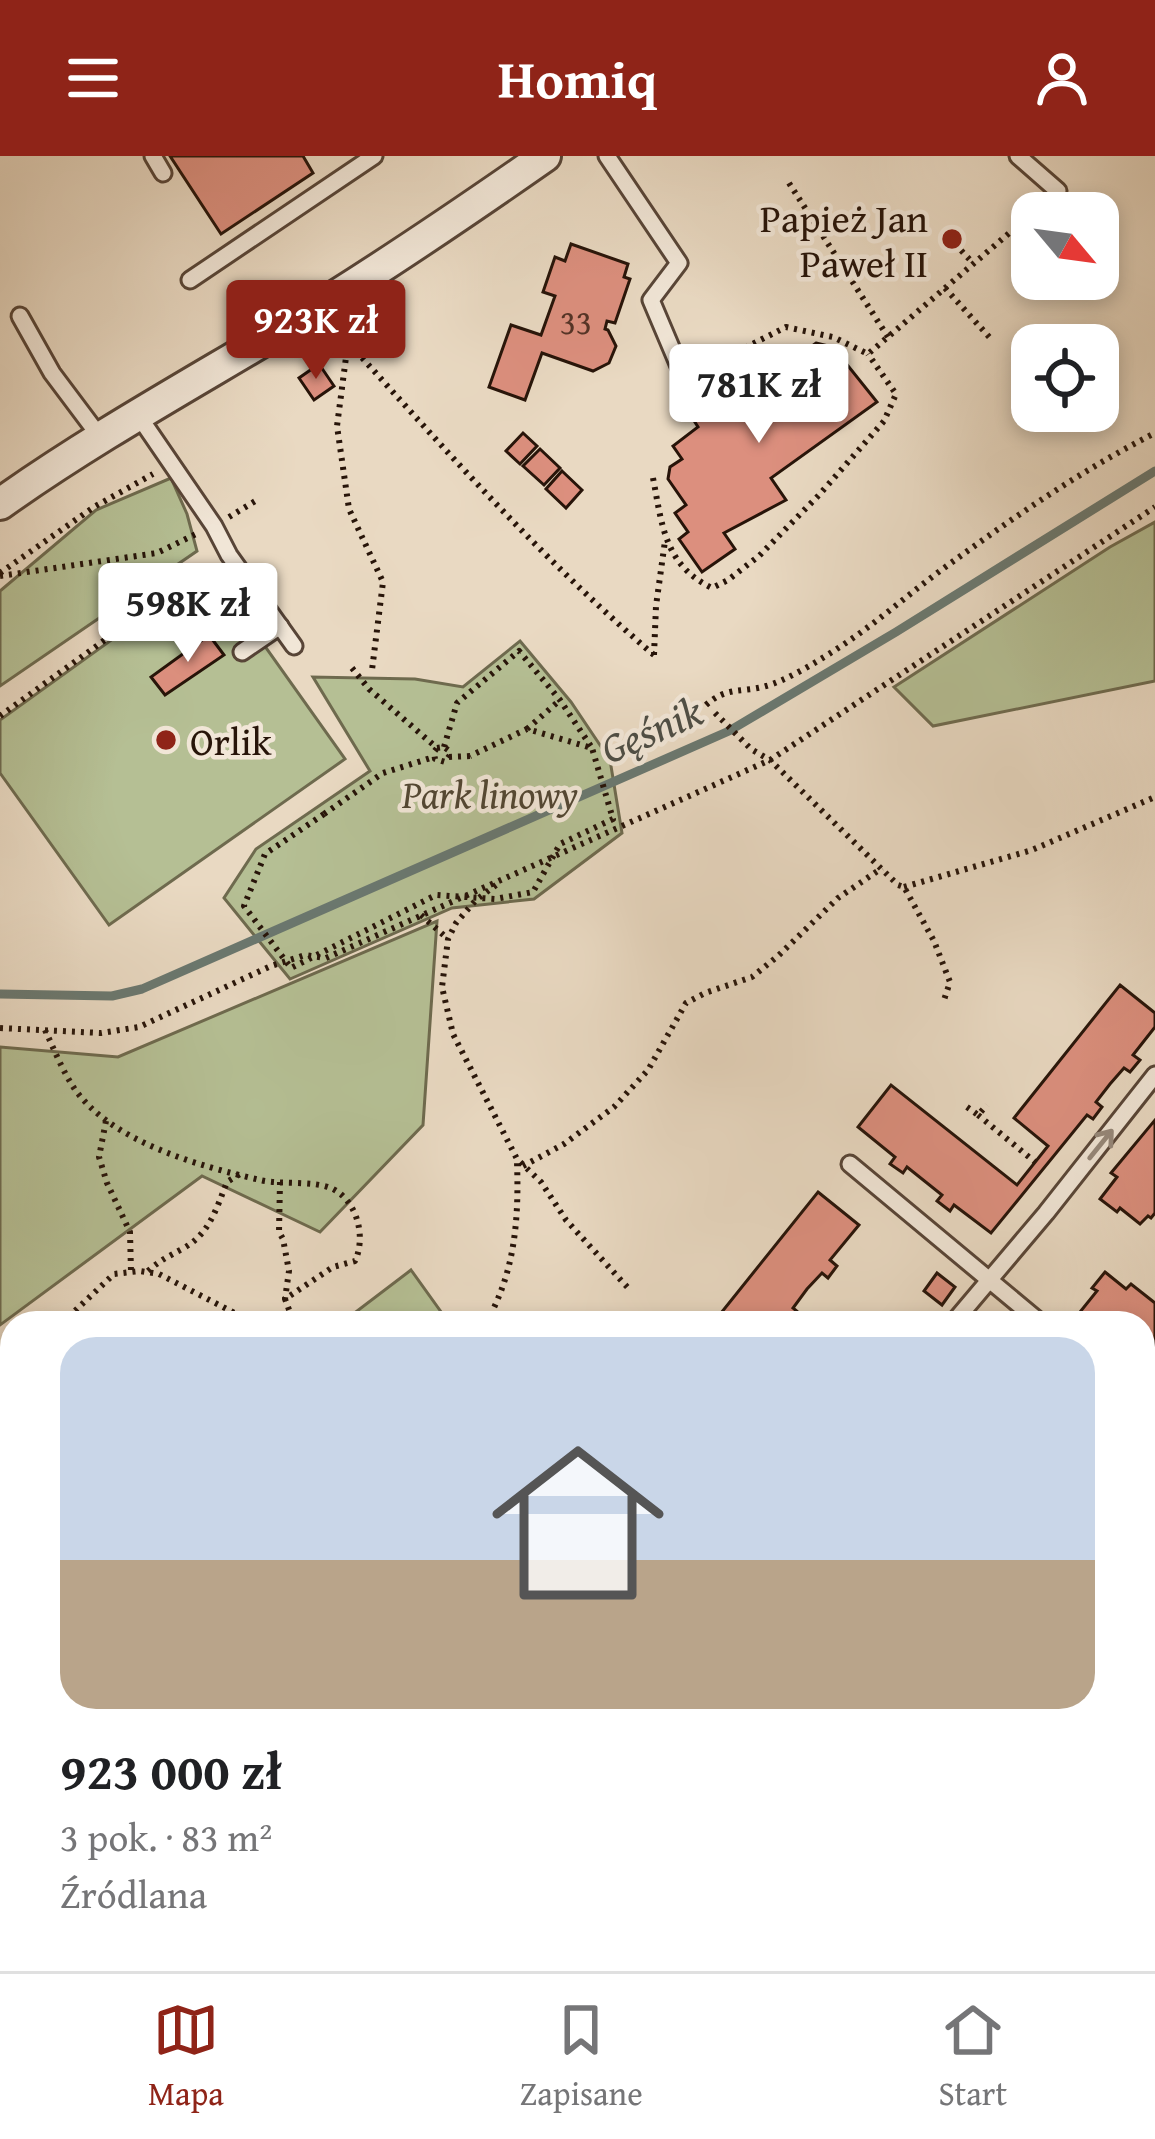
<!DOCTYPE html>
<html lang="pl">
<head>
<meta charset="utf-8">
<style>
  body { margin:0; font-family:"Gentium Book Plus",serif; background:#f6f6f6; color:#202124; height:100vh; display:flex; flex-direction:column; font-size:45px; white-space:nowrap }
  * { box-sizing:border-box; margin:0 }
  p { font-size:39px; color:#757577 }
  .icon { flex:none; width:66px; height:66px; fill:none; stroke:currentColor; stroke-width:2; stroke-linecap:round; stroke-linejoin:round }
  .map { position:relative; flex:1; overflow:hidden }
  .sheet { position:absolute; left:0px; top:1155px; width:1155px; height:660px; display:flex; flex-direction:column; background:#fff; border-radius:36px 36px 0 0; box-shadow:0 6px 18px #0003 }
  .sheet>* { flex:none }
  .needle { width:78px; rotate:119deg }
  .buttons { position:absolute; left:1011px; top:36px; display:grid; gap:24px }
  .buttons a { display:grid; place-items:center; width:108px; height:108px; border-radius:24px; background:#fff; box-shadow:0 6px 18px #0003; font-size:60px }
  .price { position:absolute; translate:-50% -102px; padding:0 27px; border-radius:12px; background:#fff; color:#222; font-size:39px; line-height:78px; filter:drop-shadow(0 3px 6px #0008) }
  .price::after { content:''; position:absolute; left:50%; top:72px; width:36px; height:27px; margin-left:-18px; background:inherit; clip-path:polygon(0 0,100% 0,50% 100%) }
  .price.selected { background:#8f2418; color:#fff }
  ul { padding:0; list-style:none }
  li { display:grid; align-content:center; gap:24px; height:636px; padding:0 60px }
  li+li { border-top:3px solid #e0e0e0 }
  li span { display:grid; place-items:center; height:372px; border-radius:36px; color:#555 }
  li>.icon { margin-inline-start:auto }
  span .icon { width:216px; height:216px; fill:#fffc; stroke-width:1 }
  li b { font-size:51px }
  header { display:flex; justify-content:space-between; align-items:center; height:156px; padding:0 60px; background:#8f2418; color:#fff; font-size:54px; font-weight:800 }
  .tab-bar { display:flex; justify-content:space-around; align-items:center; height:168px; border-top:3px solid #e0e0e0; background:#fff; font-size:33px; color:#757577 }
  .tab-bar a { display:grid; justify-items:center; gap:6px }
  .tab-bar .selected { color:#8f2418 }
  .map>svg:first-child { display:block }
  .green { fill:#b5bf94; stroke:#6e6a4e; stroke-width:3 }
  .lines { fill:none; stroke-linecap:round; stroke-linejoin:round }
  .stream { stroke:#6a7870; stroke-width:9 }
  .building { fill:#dc8f7e; stroke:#271409; stroke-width:3 }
  .lane-casing { stroke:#584537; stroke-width:21 }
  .street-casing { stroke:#584537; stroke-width:36 }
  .secondary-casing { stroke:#271409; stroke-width:48 }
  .path { stroke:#271409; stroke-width:6; stroke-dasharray:3 6; stroke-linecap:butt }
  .lane { stroke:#f1e6d7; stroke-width:15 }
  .street { stroke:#f1e6d7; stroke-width:30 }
  .secondary { stroke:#f1e6d7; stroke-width:42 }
  .path-bridge { stroke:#271409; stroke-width:6; stroke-dasharray:3 6; stroke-linecap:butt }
  .oneway { stroke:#96887a }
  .poi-dot { fill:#8f2418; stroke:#f1e6d7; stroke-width:4.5 }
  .labels { text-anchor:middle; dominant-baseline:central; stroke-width:9; stroke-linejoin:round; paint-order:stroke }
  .number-label { font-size:33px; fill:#543326 }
  .poi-label { font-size:39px; fill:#271409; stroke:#f1e6d7; text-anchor:end }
  .park-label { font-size:39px; font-style:italic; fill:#524733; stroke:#f1e6d7 }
  .water-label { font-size:42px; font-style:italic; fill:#4e4e45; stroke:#f1e6d7 }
</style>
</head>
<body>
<header><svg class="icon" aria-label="menu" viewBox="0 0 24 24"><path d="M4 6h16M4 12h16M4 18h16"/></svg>Homiq<svg class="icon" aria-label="person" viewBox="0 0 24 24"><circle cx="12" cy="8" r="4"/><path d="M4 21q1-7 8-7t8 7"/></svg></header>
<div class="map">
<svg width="1155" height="1815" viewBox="0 0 1155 1815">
  <rect width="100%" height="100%" fill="#e9d9c2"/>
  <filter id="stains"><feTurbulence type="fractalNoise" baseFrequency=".00167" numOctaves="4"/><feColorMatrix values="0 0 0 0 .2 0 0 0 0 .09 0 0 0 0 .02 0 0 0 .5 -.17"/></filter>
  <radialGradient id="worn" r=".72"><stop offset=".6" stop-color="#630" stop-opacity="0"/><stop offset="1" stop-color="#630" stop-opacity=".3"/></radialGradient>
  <!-- green -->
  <g class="green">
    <path d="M171,322L187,358L197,395L0,530V435L96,354Z"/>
    <path d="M1155,366V525L933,570L894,531L1110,391Z"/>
    <path d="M210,413L345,603L109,769L0,617V564Z"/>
    <path d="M520,485L571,546L610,604L622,677L534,743L452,752L290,823L224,742L256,693L370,615L313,521L415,523L463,531Z"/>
    <path d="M437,765L423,969L320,1076L202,1020L0,1169V891L118,901Z"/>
    <path d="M411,1114L449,1167H340L344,1165Z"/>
    <path d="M1155,1709V1761L1143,1764V1724Z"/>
  </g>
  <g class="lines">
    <!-- stream -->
    <path class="stream" d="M0,838L112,840L142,833L729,575L896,476L1155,315"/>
  </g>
  <!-- building -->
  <g class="building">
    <path d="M170,0H303L313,17L221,78Z"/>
    <path d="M571,88L628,108L624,121L630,123L615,167L607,165L605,173L608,174L616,190L609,207L593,215L542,197L525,244L489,231L511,169L541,179L555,140L543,136L555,101L565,105Z"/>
    <path d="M816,187L833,191L877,246L771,322L786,344L724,377L735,393L702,416L679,383L688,376L675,357L686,349L668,323L670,311L682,303L673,290L698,271L691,260L714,244L721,254Z"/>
    <path d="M319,208L334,230L314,244L299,222Z"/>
    <path d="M699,229L711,246L693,259L681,242Z"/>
    <path d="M523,277L537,290L520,308L506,295Z"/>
    <path d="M540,293L560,312L544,329L523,310Z"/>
    <path d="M562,315L582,334L566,352L546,333Z"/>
    <path d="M209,479L224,499L165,539L151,521Z"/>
    <path d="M1120,829L1155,857V871L1133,899L1140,904L1130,916L1124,912L1110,928L1096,946L1102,951L1093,963L1087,959L991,1077L954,1049L950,1055L937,1045L942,1039L907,1011L903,1017L890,1008L895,1001L858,971L891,929L1017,1029L1048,990L1014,962Z"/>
    <path d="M1155,964V1057L1151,1062L1148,1060L1140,1068L1120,1052L1117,1056L1100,1043L1117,1021L1111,1017Z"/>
    <path d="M818,1036L859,1069L830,1104L837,1110L828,1122L822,1117L807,1133L793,1152L799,1157L792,1167L785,1164L782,1167H713Z"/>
    <path d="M1105,1116L1126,1133L1131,1128L1155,1147V1221L1146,1214L1148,1210L1143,1206V1167H1088L1089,1163L1080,1156L1097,1135L1092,1132Z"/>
    <path d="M937,1117L955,1131L942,1149L924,1135Z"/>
    <path d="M1143,1303L1155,1313V1323L1143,1337Z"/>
    <path d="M0,1365L12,1375V1462L0,1454Z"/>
    <path d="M1155,1410V1455L1143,1469V1425Z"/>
    <path d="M1,1540L12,1549V1629L9,1627L5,1632L0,1628Z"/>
    <path d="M1143,1546L1155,1556V1566L1143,1580Z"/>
    <path d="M0,1769L12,1778V1803H43L57,1815H0Z"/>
    <path d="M371,1803H444L451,1809L456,1804L470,1815H366L363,1813Z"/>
    <path d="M551,1803H623L614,1815H558L548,1807Z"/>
    <path d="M807,1803H916L921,1807L914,1815H797Z"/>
  </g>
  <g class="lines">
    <defs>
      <g id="lane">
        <path d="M153,0L163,17"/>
        <path d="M607,0L679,107L651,144L684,222"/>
        <path d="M1018,0L1058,35"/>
        <path d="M190,124L374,0"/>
        <path d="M20,160L52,217L100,281"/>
        <path d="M138,259L214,370L229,399L294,490"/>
        <path d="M242,496L280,470"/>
        <path d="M850,1008L1041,1167"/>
        <path d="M953,1167L1046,1057L1155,919"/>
        <path d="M1143,1252L1155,1262"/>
        <path d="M1143,1393L1155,1378"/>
        <path d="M1143,1648L1155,1655"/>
        <path d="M0,1717L12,1727"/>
        <path d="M281,1803L297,1815"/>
        <path d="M306,1815L316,1803"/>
        <path d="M677,1815L686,1803"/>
        <path d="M748,1815L758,1803"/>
      </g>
      <path id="street" d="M0,348C93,282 193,227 291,168C378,115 462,58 545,0"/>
      <path id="secondary" d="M1147,1815L1155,1805"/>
    </defs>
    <!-- lane casing -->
    <use href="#lane" class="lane-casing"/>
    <!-- street casing -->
    <use href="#street" class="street-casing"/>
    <!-- secondary casing -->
    <use href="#secondary" class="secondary-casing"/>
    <!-- path -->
    <g class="path">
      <path d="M789,27L888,181"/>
      <path d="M955,88L973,107"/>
      <path d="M945,132L991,183"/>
      <path d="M338,175C439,287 539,401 654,499"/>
      <path d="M348,186L337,270L349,353L383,426L372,514"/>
      <path d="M705,212L786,171L833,181L868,198L1042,49"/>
      <path d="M653,322C662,368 664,409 712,432L728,424L759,400L819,339L884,265L896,238L868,198"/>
      <path d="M229,361L257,344"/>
      <path d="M0,417L94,351L153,318"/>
      <path d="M0,420L157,397L196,378"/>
      <path d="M654,499L656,450L665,385"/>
      <path d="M352,512L369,533L437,592L444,591L448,594L450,599L445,606L435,603L434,596L437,592"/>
      <path d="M706,549C727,530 742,537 766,530C785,525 815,507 832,496C872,471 906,440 944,412C1011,363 1080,315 1155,277"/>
      <path d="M715,557L751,593L770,604L898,729L904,731L934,785L950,826L944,844"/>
      <path d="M0,560L211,407"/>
      <path d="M527,573L560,544"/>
      <path d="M444,591L457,547L519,495L560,544L592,592"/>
      <path d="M449,601L470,600"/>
      <path d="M324,658L383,617L434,601"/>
      <path d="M496,729L476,744L456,767L448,783L442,831L453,878L517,1003L541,1026L566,1064L629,1133"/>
      <path d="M904,731L1032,694L1155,641"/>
      <path d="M421,759L448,783"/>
      <path d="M0,872L101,877L139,871L271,810L305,799L326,802L770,604L1155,351"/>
      <path d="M45,874C54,893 62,914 74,932C111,986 199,1010 260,1024C280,1029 315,1024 333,1033C358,1046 366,1082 355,1105L333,1111L285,1143L294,1167"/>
      <path d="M967,951L978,959L987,949"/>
      <path d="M978,959L1035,1006"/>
      <path d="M106,965L99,1001L107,1027L130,1076L131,1116"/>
      <path d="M523,1010L564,988L614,951L648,914L686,847L705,837L752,821L778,800L838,742L882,712"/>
      <path d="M280,1026L279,1076L283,1083L289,1115L285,1143"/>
      <path d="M148,1115C159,1105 169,1100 182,1093C210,1078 216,1053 227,1026L240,1018"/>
      <path d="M660,1158L671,1167"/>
      <path d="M62,1167L114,1118L140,1115L159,1118L254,1167"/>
      <path d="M486,1167C515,1116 519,1064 517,1006"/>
      <path d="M676,1167L683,1158"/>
      <path d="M0,1220L12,1210"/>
    </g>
    <!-- lane -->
    <use href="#lane" class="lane"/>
    <!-- street -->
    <use href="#street" class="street"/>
    <!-- secondary -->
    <use href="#secondary" class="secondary"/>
    <!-- path-bridge -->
    <path class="path-bridge" d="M324,658L265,698L244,750L291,812L436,739L495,743L533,736L560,688L613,663L592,592L527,573L470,600"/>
  </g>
  <!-- one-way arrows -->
  <defs><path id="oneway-shaft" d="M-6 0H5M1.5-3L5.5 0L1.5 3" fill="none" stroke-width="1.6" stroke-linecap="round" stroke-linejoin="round" transform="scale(3)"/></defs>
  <use class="oneway" href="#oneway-shaft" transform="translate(1101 988) rotate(-51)"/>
  <!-- markers -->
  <g class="poi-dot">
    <circle cx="952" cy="83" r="12"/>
    <circle cx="166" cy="584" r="12"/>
  </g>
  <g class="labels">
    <!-- number labels -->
    <g class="number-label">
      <text x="576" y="166">33</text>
    </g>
    <!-- poi labels -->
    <g class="poi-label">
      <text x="928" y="61">Papież Jan<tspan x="928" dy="45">Paweł II</tspan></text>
      <text x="190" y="584" text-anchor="start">Orlik</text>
    </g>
    <!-- park labels -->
    <g class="park-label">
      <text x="490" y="637">Park linowy</text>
    </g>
    <!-- water labels -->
    <g class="water-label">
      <text transform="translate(651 573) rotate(-24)">Gęśnik</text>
    </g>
  </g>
  <rect width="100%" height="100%" filter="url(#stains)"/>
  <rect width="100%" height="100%" fill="url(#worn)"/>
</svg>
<div class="buttons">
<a><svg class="needle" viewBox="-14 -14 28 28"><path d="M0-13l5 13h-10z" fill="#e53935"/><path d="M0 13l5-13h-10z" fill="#757577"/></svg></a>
<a><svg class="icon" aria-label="locate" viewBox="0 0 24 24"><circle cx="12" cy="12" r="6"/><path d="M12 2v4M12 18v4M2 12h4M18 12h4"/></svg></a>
</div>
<b class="price selected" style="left:316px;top:226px">923K zł</b>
<b class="price" style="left:759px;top:290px">781K zł</b>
<b class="price" style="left:188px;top:509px">598K zł</b>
<section class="sheet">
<ul>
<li><span style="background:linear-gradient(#c9d6e8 60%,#b9a48a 0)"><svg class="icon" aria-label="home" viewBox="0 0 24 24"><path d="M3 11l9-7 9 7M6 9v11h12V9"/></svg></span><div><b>923 000 zł</b><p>3 pok. · 83 m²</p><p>Źródlana</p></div></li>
</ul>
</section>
</div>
<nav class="tab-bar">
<a class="selected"><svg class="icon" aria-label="map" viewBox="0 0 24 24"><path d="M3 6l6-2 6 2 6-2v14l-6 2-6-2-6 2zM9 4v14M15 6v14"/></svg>Mapa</a>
<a><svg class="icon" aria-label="saved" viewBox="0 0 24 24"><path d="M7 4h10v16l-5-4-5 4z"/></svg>Zapisane</a>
<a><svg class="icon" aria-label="home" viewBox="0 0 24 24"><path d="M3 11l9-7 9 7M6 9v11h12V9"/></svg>Start</a>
</nav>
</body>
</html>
